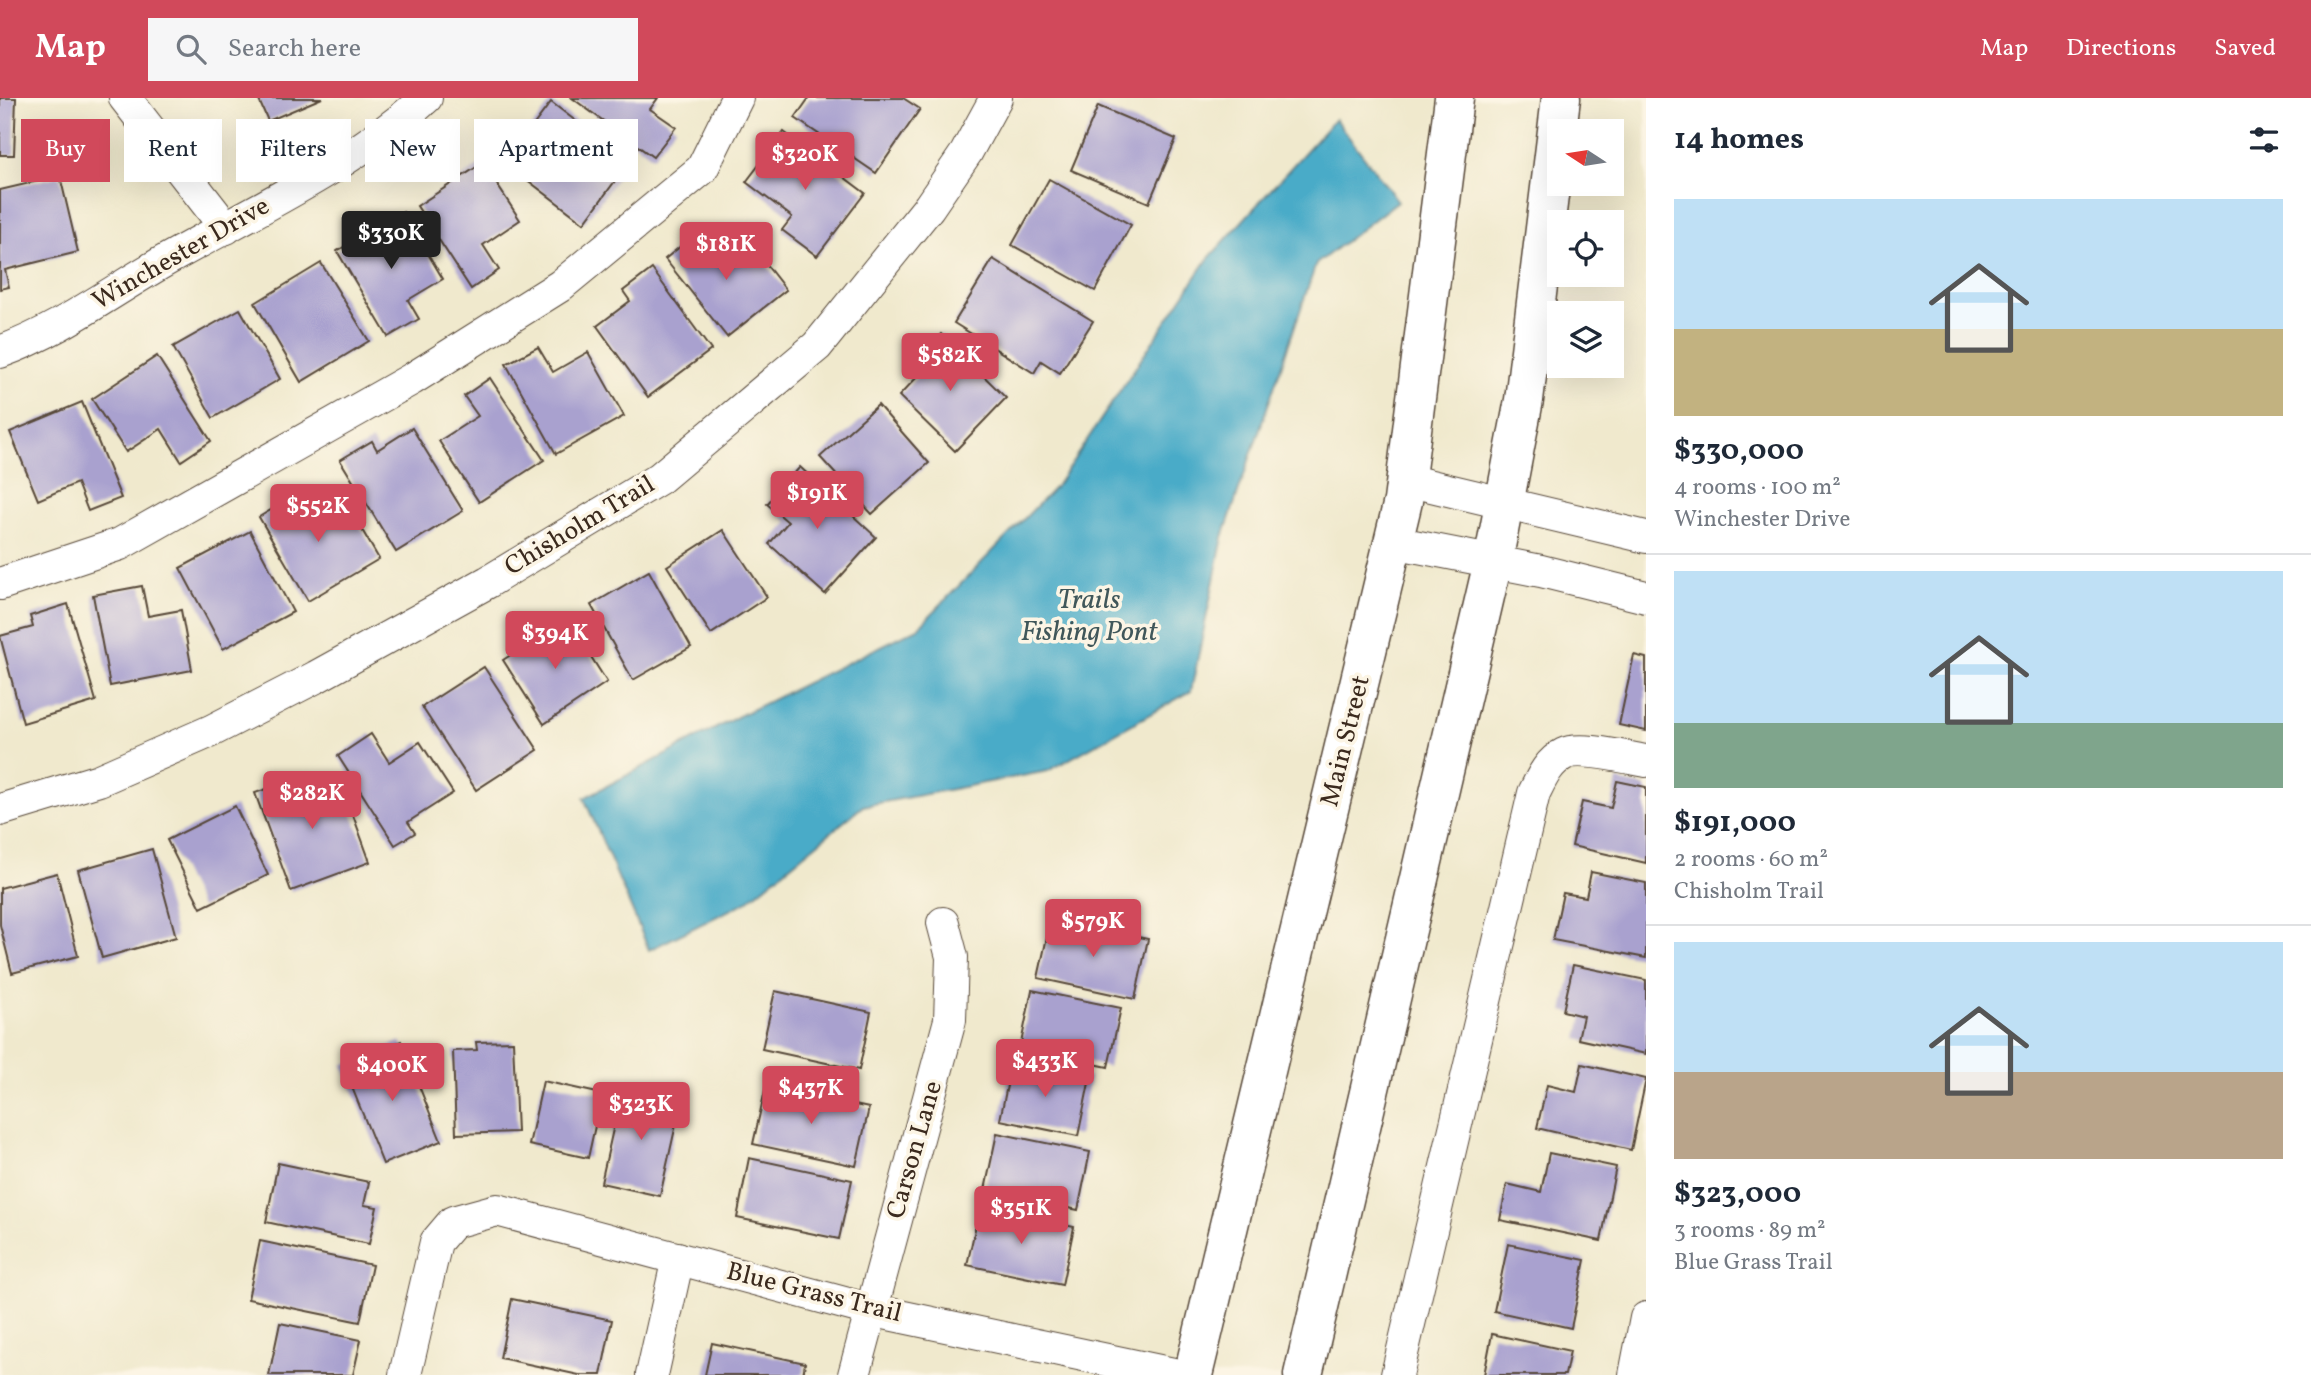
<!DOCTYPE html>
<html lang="en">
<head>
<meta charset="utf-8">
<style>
  body { margin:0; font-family:Vollkorn,serif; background:#f6f6f7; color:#1f2937; height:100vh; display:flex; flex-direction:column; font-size:26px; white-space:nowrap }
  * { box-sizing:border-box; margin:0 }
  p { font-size:23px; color:#747a83 }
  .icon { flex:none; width:38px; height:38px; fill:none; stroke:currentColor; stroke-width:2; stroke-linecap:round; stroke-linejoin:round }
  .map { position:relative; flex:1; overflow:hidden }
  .drawer { display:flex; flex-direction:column; background:#fff; width:665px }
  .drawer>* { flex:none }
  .banner { position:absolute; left:21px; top:21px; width:665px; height:63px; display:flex; gap:14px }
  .needle { width:46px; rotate:282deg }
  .tools { position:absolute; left:1547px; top:21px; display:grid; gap:14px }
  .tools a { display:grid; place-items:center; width:77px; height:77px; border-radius:0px; background:#fff; box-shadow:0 7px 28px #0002; font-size:35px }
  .price { position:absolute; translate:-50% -60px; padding:0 16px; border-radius:7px; background:#d1495b; color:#fff; font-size:23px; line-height:46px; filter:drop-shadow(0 2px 4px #0008) }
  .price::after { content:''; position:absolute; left:50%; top:42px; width:21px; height:16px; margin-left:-10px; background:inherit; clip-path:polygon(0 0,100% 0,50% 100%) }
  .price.current { background:#222; color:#fff }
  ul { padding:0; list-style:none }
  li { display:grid; align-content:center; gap:14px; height:371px; padding:0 28px }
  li+li { border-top:2px solid #e0e1e3 }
  li span { display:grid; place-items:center; height:217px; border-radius:0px; color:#555 }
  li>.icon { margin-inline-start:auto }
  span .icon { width:126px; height:126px; fill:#fffc; stroke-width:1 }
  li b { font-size:30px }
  h2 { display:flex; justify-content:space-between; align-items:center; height:84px; padding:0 28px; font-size:30px }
  .tag { padding:0 24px; border-radius:0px; background:#fff; box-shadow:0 7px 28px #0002; font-size:24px; line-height:63px }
  .tag.current { background:#d1495b; color:#fff }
  header { display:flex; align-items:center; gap:42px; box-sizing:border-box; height:98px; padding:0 35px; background:#d1495b; color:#fff }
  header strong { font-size:33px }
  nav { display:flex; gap:38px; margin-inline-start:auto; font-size:24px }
  .search { width:490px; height:63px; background:#f6f6f7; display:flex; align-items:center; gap:18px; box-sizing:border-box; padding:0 24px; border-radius:0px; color:#747a83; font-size:26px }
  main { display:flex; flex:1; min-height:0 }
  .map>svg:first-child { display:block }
  .water { fill:#48abc8; stroke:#426a73; stroke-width:2 }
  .building { fill:#a9a1cf }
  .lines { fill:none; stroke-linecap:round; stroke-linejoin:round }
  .minor-casing { stroke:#564738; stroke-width:34 }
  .major-casing { stroke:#564738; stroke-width:41 }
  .minor { stroke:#fff; stroke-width:32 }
  .major { stroke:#fff; stroke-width:38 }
  .labels { text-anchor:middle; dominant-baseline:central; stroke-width:7; stroke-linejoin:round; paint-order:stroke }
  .street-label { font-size:26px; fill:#3b2a1e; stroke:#fcf5e5 }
  .water-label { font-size:28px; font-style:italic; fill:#40575a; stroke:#fcf5e5 }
</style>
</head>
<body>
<header>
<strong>Map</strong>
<div class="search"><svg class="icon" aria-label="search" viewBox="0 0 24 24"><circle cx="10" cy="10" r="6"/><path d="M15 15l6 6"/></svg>Search here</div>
<nav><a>Map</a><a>Directions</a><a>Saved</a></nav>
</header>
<main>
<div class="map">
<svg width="1646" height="1277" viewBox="0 0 1646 1277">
  <rect width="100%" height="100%" fill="#fcf5e5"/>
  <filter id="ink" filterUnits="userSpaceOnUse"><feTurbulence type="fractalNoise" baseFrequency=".0143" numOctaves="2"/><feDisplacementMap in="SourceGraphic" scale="14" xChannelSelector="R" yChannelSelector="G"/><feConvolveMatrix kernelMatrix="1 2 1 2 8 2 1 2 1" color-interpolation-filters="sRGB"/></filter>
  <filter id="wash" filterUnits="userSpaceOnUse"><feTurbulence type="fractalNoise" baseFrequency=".00686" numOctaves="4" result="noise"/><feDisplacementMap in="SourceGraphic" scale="28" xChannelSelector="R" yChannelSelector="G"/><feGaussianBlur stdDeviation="1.57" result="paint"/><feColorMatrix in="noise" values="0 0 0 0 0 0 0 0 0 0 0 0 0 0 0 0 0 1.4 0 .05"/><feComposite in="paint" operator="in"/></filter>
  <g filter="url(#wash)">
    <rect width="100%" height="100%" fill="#f0e9cd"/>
    <!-- water -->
    <path class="water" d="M1335,21L1398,103L1316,166L1223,439L1191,593L1048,673L863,708L746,804L649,852L584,700L739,618L918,530L1057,387L1208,161Z"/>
    <g id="blocks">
      <!-- building -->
      <g class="building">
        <path d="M0,0H16L14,57H0Z"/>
        <path d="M258,0H322L268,23Z"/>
        <path d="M572,0H658L650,11L676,29L653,59Z"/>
        <path d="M809,0H903L920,11L876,75L795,20Z"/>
        <path d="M551,4L629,64L584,125L505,65Z"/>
        <path d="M1098,8L1176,41L1149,105L1071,72Z"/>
        <path d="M784,34L865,95L817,158L782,132L792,119L746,84Z"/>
        <path d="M483,65L520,122L483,147L499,172L471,191L417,108Z"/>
        <path d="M60,78L78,154L5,172L9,189L0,191V92Z"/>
        <path d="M1049,81L1131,127L1095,193L1012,147Z"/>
        <path d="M403,114L443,181L408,202L419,221L388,239L337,153Z"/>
        <path d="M697,135L718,163L746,141L786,192L727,239L665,161Z"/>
        <path d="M993,161L1093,223L1060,275L1041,263L1034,275L954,225Z"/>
        <path d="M321,165L369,243L301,284L255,205Z"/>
        <path d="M652,171L711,252L648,299L597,228L630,203L623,193Z"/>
        <path d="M240,211L280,281L213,320L173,249Z"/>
        <path d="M941,236L1006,300L955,353L899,298L919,277L909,268Z"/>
        <path d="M538,249L553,274L588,254L624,318L556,356L506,266Z"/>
        <path d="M157,258L211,343L181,363L161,331L126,354L92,301Z"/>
        <path d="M490,280L544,362L479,404L439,343L478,318L464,298Z"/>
        <path d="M82,304L121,400L88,413L77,385L38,402L10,334Z"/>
        <path d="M878,307L929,365L872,416L820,359Z"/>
        <path d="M412,330L463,413L396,454L340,362L372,343L377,352Z"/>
        <path d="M800,369L876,439L825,496L769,446L788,424L767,406Z"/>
        <path d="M306,391L325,423L348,408L379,461L308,503L259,419Z"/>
        <path d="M723,432L767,499L711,536L667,468Z"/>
        <path d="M250,433L293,514L223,551L180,470Z"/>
        <path d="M649,473L691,549L633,582L591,507Z"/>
        <path d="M142,488L148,518L181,512L192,572L110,588L93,497Z"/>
        <path d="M68,506L96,603L23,625L0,538L33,529L30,518Z"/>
        <path d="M567,521L607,584L544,626L503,562Z"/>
        <path d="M1634,557L1646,560V633L1619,627Z"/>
        <path d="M484,569L538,652L476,692L422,609Z"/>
        <path d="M371,636L389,664L420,644L453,695L408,724L415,735L395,747L338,658Z"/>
        <path d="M311,675L319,696L342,687L370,764L291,793L255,695Z"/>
        <path d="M1617,683L1646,689V765L1572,748L1582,704L1611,710Z"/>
        <path d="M235,708L268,777L201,810L167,742Z"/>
        <path d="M152,751L176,839L102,860L78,772Z"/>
        <path d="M1591,774L1646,785V860L1553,842L1563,795L1586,799Z"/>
        <path d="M57,775L78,858L12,875L0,827V790Z"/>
        <path d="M1051,821L1148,841L1135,901L1038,880Z"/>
        <path d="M1573,867L1646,882V956L1578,941L1583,918L1563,913Z"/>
        <path d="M1032,892L1121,910L1108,969L1020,950Z"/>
        <path d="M775,893L871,914L859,972L762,951Z"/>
        <path d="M401,943L441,1043L383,1066L343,967Z"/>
        <path d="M513,943L517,1034L456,1036L453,953L477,952L476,944Z"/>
        <path d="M1012,963L1090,980L1078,1038L1000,1022Z"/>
        <path d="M1582,966L1646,981L1631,1052L1537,1030L1547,987L1576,994Z"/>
        <path d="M543,983L602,996L588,1060L529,1047Z"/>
        <path d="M766,988L869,1010L856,1068L753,1046Z"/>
        <path d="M622,991L681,1004L660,1098L601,1085Z"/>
        <path d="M997,1035L1090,1054L1078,1112L985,1092Z"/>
        <path d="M1549,1055L1616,1069L1601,1143L1500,1122L1507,1086L1541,1094Z"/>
        <path d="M749,1060L852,1082L839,1141L737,1120Z"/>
        <path d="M278,1065L369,1084L364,1107L377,1109L369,1146L266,1124Z"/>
        <path d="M980,1109L1074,1129L1062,1187L967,1167Z"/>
        <path d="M260,1143L372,1167L360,1224L248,1201Z"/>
        <path d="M1508,1146L1585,1162L1571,1230L1494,1213Z"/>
        <path d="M512,1201L612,1222L601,1277H579L500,1260Z"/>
        <path d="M280,1225L361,1242L353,1277H269Z"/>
        <path d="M1492,1236L1570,1253L1565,1277H1484Z"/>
        <path d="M712,1245L805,1265L803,1277H705Z"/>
      </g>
    </g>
  </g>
  <g filter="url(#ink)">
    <use href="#blocks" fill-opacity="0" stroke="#564738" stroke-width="2"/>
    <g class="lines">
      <defs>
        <g id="minor">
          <path d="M125,0L226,130"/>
          <path d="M0,254C64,231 118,188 177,156C263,108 353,66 426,0"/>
          <path d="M1406,382L1646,439"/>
          <path d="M1393,444L1541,473L1646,499"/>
          <path d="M0,486L120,446L412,281L560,188L702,71L737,0"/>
          <path d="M0,712L99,682L211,633L316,579L488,484L660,380L817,248L929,109L966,55L996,0"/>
          <path d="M405,1277L436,1144L453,1124L497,1112L870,1212L1178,1277"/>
          <path d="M652,1277L678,1160"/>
          <path d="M854,1277L950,922L952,859L943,825"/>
          <path d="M1397,1277L1534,695C1541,681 1548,664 1564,656C1580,648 1628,660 1646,663"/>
          <path d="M1635,1277L1646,1220"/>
        </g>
        <g id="major">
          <path d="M1193,1277L1403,403L1454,0"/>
          <path d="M1303,1277L1493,464L1524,302L1561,0"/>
        </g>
      </defs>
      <!-- minor casing -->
      <use href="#minor" class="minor-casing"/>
      <!-- major casing -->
      <use href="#major" class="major-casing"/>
      <!-- minor -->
      <use href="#minor" class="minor"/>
      <!-- major -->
      <use href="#major" class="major"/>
    </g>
  </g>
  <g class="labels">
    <!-- street labels -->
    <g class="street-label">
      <text transform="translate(181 156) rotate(-30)">Winchester Drive</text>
      <text transform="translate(580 428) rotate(-31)">Chisholm Trail</text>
      <text transform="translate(1346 643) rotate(-76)">Main Street</text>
      <text transform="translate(915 1052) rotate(-74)">Carson Lane</text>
      <text transform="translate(814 1195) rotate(14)">Blue Grass Trail</text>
    </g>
    <!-- water labels -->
    <g class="water-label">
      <text x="1089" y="502">Trails<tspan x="1089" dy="32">Fishing Pont</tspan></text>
    </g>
  </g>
</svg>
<div class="tools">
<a><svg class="needle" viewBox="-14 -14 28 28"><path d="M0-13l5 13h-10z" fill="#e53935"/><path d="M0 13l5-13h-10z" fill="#747a83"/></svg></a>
<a><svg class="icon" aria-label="locate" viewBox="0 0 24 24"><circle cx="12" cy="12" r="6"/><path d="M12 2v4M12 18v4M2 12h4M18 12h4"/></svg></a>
<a><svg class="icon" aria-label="layers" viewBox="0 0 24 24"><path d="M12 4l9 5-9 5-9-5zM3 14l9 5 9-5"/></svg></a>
</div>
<b class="price" style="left:805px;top:94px">$320K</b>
<b class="price current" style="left:391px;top:173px">$330K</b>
<b class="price" style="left:726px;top:184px">$181K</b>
<b class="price" style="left:950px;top:295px">$582K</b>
<b class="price" style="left:817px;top:433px">$191K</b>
<b class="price" style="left:318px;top:446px">$552K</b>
<b class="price" style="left:555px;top:573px">$394K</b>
<b class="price" style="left:312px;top:733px">$282K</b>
<b class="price" style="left:1093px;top:861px">$579K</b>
<b class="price" style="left:1045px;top:1001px">$433K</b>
<b class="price" style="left:392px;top:1005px">$400K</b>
<b class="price" style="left:811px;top:1028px">$437K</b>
<b class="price" style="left:641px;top:1044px">$323K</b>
<b class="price" style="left:1021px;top:1148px">$351K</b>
<div class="banner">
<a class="tag current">Buy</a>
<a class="tag">Rent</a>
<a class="tag">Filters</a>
<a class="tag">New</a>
<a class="tag">Apartment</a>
</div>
</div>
<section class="drawer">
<h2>14 homes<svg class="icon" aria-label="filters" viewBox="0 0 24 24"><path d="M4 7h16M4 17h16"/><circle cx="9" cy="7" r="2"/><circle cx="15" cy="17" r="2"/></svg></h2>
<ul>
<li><span style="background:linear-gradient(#bfe0f5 60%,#c2b280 0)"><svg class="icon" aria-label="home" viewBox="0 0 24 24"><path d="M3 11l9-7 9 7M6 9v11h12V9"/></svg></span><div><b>$330,000</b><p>4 rooms · 100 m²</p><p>Winchester Drive</p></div></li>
<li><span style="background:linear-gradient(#bfe0f5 70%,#7fa58c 0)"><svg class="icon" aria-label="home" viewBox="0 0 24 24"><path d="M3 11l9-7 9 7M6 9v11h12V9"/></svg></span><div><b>$191,000</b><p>2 rooms · 60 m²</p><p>Chisholm Trail</p></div></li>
<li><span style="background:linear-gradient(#bfe0f5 60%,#b9a48a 0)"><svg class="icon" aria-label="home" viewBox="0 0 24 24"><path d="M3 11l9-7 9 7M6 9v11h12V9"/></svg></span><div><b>$323,000</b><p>3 rooms · 89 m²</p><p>Blue Grass Trail</p></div></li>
</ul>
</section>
</main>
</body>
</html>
